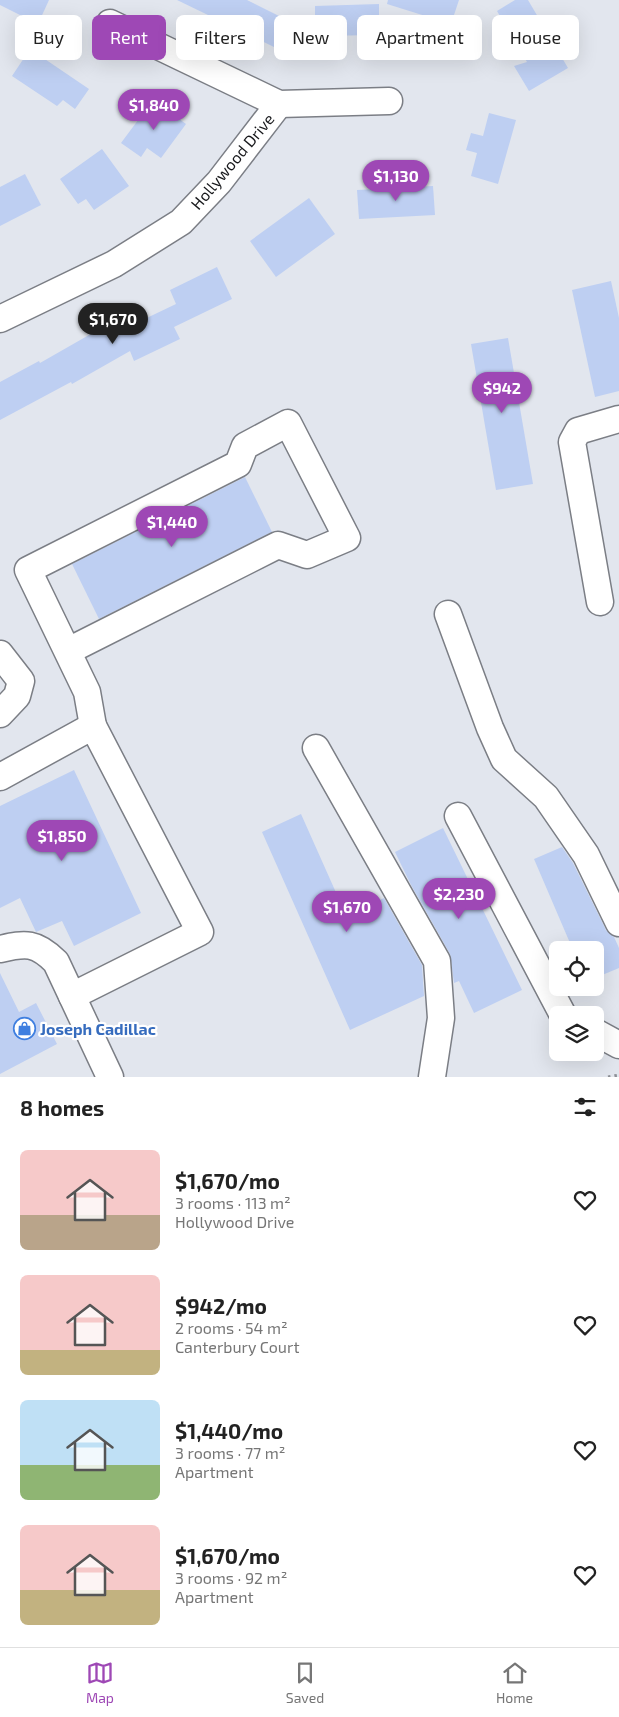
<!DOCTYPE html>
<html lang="en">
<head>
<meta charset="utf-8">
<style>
  body { margin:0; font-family:"Exo 2",sans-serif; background:#f2f2f2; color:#222; height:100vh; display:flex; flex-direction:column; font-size:19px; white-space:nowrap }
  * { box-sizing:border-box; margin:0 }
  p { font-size:16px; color:#767676 }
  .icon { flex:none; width:28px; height:28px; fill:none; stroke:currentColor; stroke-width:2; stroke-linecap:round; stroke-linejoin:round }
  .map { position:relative; height:1077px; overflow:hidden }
  .panel { display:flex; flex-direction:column; background:#fff; flex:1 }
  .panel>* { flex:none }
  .guide { position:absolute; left:15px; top:15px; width:590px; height:45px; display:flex; gap:10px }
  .controls { position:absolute; left:549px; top:941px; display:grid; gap:10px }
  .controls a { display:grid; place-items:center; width:55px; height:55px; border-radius:8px; background:#fff; box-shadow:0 5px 20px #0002; font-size:25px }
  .price { position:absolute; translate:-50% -42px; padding:0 11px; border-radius:18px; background:#9e48b5; color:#fff; font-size:16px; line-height:32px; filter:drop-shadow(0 1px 2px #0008) }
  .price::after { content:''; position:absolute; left:50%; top:30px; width:15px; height:11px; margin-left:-8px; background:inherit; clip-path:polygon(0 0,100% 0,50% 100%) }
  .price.selected { background:#222; color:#fff }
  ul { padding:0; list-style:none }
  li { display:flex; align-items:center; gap:15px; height:125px; padding:0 20px }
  li span { display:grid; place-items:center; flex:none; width:140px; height:100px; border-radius:8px; color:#555 }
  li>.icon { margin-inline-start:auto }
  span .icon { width:60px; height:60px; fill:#fffc; stroke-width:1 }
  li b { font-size:21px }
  h2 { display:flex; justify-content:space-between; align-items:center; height:60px; padding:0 20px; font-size:21px }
  .tag { padding:0 18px; border-radius:8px; background:#fff; box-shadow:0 5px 20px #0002; font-size:18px; line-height:45px }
  .tag.selected { background:#9e48b5; color:#fff }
  .dock { display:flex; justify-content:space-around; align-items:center; height:70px; border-top:1px solid #e0e0e0; background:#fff; font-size:14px; color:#767676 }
  .dock a { display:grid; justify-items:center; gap:2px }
  .dock .selected { color:#9e48b5 }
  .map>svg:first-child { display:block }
  .building { fill:#becff2 }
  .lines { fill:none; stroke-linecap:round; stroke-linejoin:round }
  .minor-casing { stroke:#7b7e85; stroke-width:29 }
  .path { stroke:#8d9096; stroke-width:3; stroke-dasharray:2.5 4; stroke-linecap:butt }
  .minor { stroke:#fff; stroke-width:26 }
  .labels { text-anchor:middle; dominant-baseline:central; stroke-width:4.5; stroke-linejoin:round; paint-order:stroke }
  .street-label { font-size:16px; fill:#17181b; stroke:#fff }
  .shop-label { font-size:16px; font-weight:bold; fill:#366cbe; stroke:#fff; text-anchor:start }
</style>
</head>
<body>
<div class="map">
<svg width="619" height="1077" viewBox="0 0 619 1077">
  <rect width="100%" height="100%" fill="#e2e6ee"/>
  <!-- building -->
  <g class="building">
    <path d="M0,0H49L38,24L0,5Z"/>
    <path d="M177,0H247L287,20L274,47Z"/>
    <path d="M388,0H459L451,24L387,4Z"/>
    <path d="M515,0H528L568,68L529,91L514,66L527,62L497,11Z"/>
    <path d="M379,4V35L315,36V6Z"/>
    <path d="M30,49L89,89L75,109L63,100L57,106L12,76Z"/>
    <path d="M153,100L186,124L161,158L147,148L141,157L121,143Z"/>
    <path d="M489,113L516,120L498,184L471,176L477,153L466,150L471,133L483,136Z"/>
    <path d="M102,149L129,186L94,210L86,199L78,204L60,179Z"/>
    <path d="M25,174L41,205L0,226V187Z"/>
    <path d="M433,186L435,215L359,219L357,190Z"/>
    <path d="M309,198L335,234L276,277L250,241Z"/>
    <path d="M217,267L232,299L174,327L180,339L134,361L130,351L72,384L71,382L0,420V382L39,361L40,363L103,327L109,336L176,304L170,290Z"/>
    <path d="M611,281L619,318V391L595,397L572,290Z"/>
    <path d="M508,338L533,484L496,490L471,344Z"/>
    <path d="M245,477L272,532L99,619L72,564Z"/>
    <path d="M74,770L141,913L74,946L62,921L36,932L20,898L0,908V806Z"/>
    <path d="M301,814L346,915L384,898L422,965L424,996L350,1030L262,832Z"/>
    <path d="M443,828L522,990L474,1013L459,981L454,983L450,954L411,885L395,852Z"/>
    <path d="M562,847L573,863L606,930L614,937L619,948V968L595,978V950H573L534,859Z"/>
    <path d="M0,973L19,1012L36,1003L57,1044L0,1074Z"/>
  </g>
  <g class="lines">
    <defs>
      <g id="minor">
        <path d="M110,23L279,104L389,101"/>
        <path d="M0,319L114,264L181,222L219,182L279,104"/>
        <path d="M600,602L572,442L578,431L619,419"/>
        <path d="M448,614L490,728L504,759L546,797L586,855L619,923"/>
        <path d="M68,651L278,545L307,555L347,538L288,423L245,446L238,464L28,570L87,692L93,726"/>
        <path d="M0,654L21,681L17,696L0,714"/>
        <path d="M316,748L437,961L441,1018L432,1077"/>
        <path d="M0,777L93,726L200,932L72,996"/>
        <path d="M458,816L563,1015"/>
        <path d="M0,949C26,943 36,942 56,962L110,1077"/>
        <path d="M595,1032L619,1045"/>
      </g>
    </defs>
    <!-- minor casing -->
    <use href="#minor" class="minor-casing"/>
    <!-- path -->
    <path class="path" d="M608,1077L619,1075"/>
    <!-- minor -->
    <use href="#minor" class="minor"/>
  </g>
  <!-- icons -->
  <defs>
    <symbol id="shop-ring" viewBox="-11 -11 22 22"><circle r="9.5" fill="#fff" stroke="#3f7fe0" stroke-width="1.5"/><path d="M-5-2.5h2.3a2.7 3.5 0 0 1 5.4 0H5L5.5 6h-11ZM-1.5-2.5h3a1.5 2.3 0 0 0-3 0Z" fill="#3f7fe0"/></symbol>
  </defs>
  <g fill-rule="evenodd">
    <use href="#shop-ring" x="12" y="1016" width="25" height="25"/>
  </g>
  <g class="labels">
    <!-- street labels -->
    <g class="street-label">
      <text transform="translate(232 161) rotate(-50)">Hollywood Drive</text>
    </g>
    <!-- shop labels -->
    <g class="shop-label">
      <text x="40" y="1028">Joseph Cadillac</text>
    </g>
  </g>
</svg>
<div class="controls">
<a><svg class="icon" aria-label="locate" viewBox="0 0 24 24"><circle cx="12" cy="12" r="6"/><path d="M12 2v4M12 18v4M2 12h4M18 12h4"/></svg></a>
<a><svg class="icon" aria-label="layers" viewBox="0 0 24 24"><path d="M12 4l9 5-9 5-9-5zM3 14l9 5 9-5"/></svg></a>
</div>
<b class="price" style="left:154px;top:131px">$1,840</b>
<b class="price" style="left:396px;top:202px">$1,130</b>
<b class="price selected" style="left:113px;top:345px">$1,670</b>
<b class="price" style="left:502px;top:414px">$942</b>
<b class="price" style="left:172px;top:548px">$1,440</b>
<b class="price" style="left:62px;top:862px">$1,850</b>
<b class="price" style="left:459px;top:920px">$2,230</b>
<b class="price" style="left:347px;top:933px">$1,670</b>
<div class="guide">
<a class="tag">Buy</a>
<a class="tag selected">Rent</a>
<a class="tag">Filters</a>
<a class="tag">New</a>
<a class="tag">Apartment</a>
<a class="tag">House</a>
</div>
</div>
<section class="panel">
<h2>8 homes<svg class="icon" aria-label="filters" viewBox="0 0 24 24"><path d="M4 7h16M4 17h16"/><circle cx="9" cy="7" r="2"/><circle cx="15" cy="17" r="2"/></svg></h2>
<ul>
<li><span style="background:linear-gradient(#f6c9c9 65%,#b9a48a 0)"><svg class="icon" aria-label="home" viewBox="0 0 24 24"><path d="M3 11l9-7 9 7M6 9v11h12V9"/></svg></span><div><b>$1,670/mo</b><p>3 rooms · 113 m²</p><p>Hollywood Drive</p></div><svg class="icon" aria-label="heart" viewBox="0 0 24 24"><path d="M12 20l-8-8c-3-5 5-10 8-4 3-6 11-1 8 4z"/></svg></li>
<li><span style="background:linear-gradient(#f6c9c9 75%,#c2b280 0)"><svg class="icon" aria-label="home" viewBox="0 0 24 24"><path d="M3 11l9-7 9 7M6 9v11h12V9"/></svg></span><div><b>$942/mo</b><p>2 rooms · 54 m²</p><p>Canterbury Court</p></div><svg class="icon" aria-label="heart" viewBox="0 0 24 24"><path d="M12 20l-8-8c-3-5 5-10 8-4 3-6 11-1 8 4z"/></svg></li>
<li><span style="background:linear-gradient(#bfe0f5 65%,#8fb573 0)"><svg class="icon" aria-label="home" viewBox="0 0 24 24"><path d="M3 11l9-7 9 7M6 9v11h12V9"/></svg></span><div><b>$1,440/mo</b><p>3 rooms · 77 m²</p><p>Apartment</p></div><svg class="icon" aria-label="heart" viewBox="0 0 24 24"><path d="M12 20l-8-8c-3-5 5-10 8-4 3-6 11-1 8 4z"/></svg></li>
<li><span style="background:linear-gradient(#f6c9c9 65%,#c2b280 0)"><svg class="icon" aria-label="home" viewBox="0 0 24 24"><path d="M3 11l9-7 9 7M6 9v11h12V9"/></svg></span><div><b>$1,670/mo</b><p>3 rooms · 92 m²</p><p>Apartment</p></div><svg class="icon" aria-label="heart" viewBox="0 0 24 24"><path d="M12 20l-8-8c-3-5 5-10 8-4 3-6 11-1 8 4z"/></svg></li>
</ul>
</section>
<nav class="dock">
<a class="selected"><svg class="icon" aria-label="map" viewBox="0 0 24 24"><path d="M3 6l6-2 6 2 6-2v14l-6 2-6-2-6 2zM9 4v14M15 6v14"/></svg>Map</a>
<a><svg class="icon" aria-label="saved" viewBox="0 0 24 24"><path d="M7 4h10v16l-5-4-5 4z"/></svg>Saved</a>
<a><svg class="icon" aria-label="home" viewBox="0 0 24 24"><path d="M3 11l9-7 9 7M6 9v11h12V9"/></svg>Home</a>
</nav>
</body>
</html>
